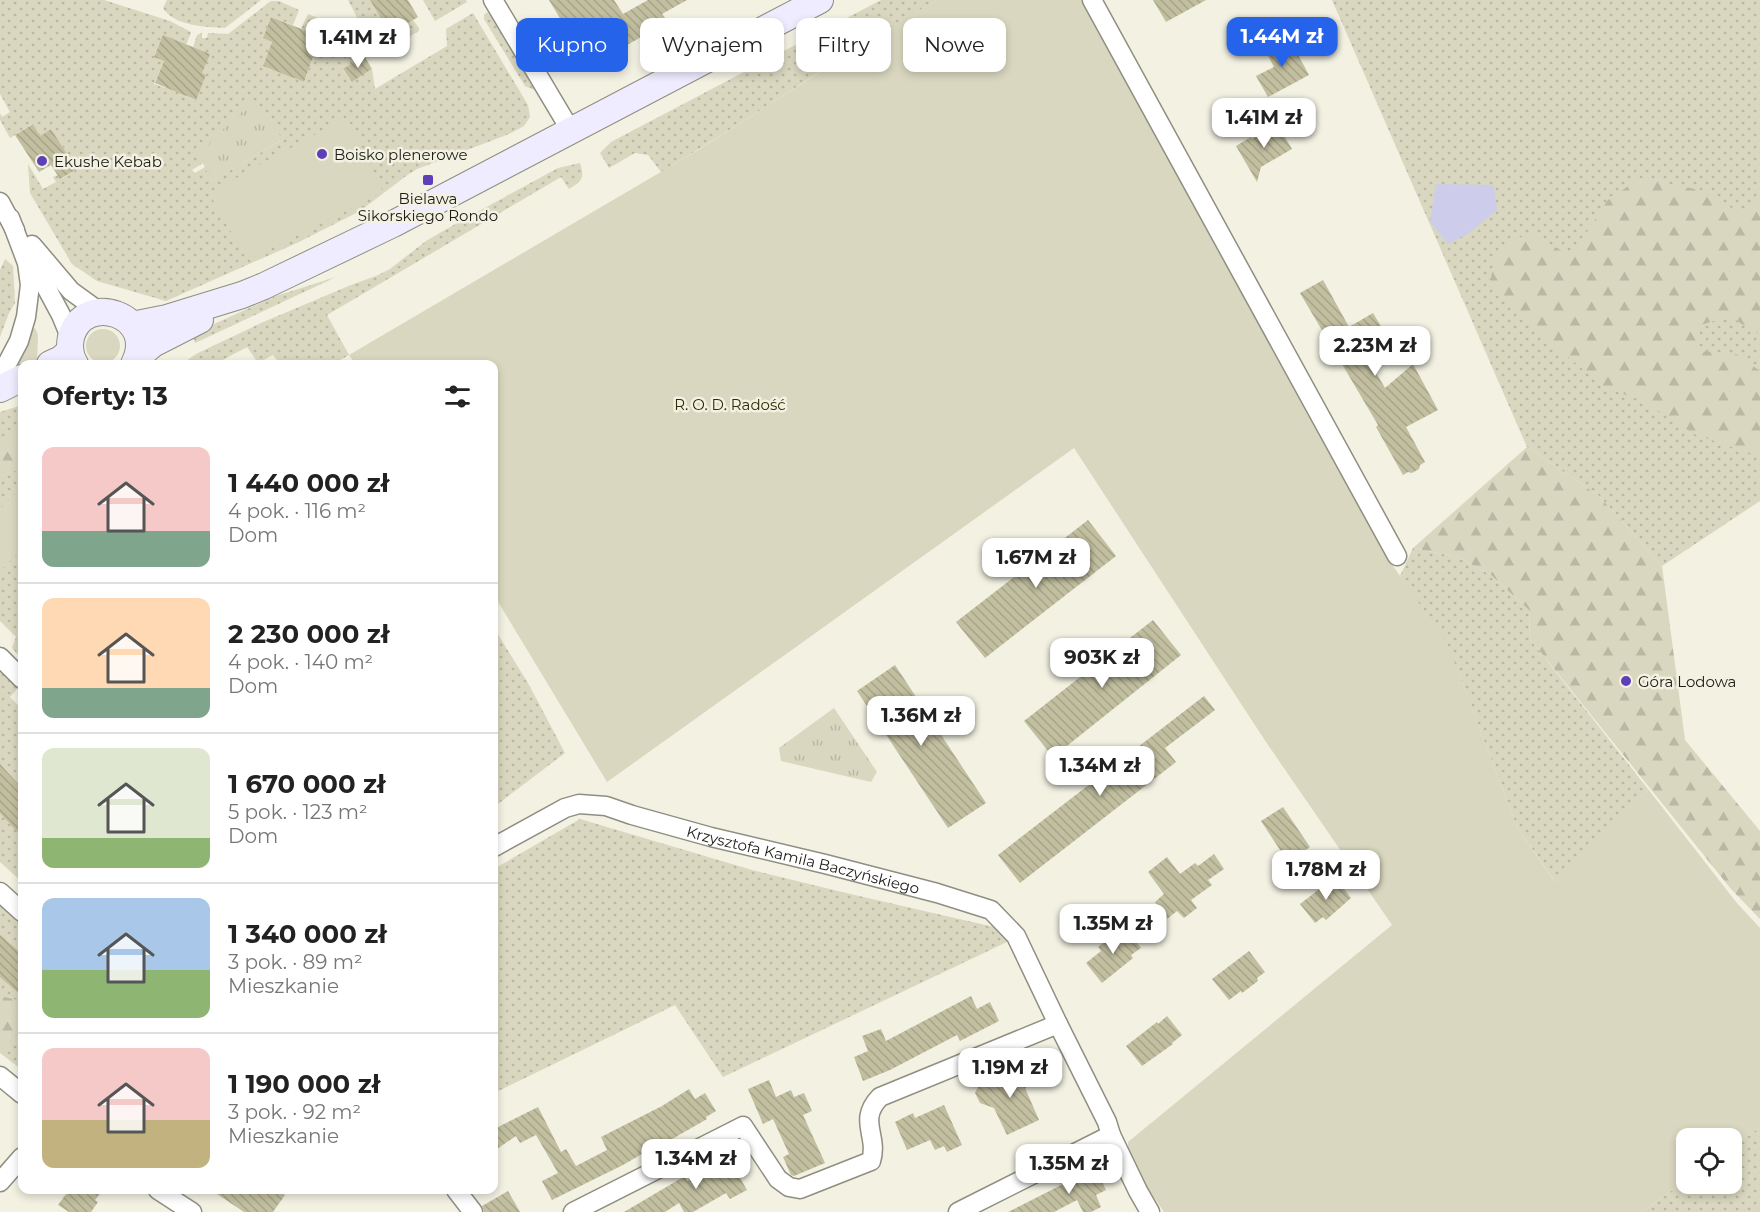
<!DOCTYPE html>
<html lang="pl">
<head>
<meta charset="utf-8">
<style>
  body { margin:0; font-family:Montserrat,sans-serif; background:#f2f2f2; color:#222; height:100vh; display:flex; flex-direction:column; font-size:22px; white-space:nowrap }
  * { box-sizing:border-box; margin:0 }
  p { font-size:20px; color:#767676 }
  .icon { flex:none; width:33px; height:33px; fill:none; stroke:currentColor; stroke-width:2; stroke-linecap:round; stroke-linejoin:round }
  .map { position:relative; flex:1; overflow:hidden }
  .drawer { position:absolute; left:18px; top:360px; width:480px; height:834px; display:flex; flex-direction:column; background:#fff; border-radius:12px; box-shadow:0 3px 9px #0003 }
  .drawer>* { flex:none }
  .hud { position:absolute; left:516px; top:18px; width:570px; height:54px; display:flex; gap:12px }
  .tools { position:absolute; left:1676px; top:1128px; display:grid; gap:12px }
  .tools a { display:grid; place-items:center; width:66px; height:66px; border-radius:12px; background:#fff; box-shadow:0 3px 9px #0003; font-size:30px }
  .price { position:absolute; translate:-50% -51px; padding:0 14px; border-radius:12px; background:#fff; color:#222; font-size:20px; line-height:39px; filter:drop-shadow(0 2px 3px #0008) }
  .price::after { content:''; position:absolute; left:50%; top:36px; width:18px; height:14px; margin-left:-9px; background:inherit; clip-path:polygon(0 0,100% 0,50% 100%) }
  .price.active { background:#2563eb; color:#fff }
  ul { padding:0; list-style:none }
  li { display:flex; align-items:center; gap:18px; height:150px; padding:0 24px }
  li+li { border-top:2px solid #e0e0e0 }
  li span { display:grid; place-items:center; flex:none; width:168px; height:120px; border-radius:12px; color:#555 }
  li>.icon { margin-inline-start:auto }
  span .icon { width:72px; height:72px; fill:#fffc; stroke-width:1 }
  li b { font-size:26px }
  h2 { display:flex; justify-content:space-between; align-items:center; height:72px; padding:0 24px; font-size:26px }
  .chip { padding:0 21px; border-radius:12px; background:#fff; box-shadow:0 3px 9px #0003; font-size:21px; line-height:54px }
  .chip.active { background:#2563eb; color:#fff }
  .map>svg:first-child { display:block }
  .grass { fill:url(#grass-dots); fill-rule:evenodd }
  .forest { fill:url(#forest-firs) }
  .park { fill:url(#park-tufts) }
  .garden { fill:#d9d7bf }
  .water { fill:#cecceb }
  .building { fill:url(#building-back-hatch) }
  .lines { fill:none; stroke-linecap:round; stroke-linejoin:round }
  .street-casing { stroke:#8f8e81; stroke-width:21 }
  .secondary-casing { stroke:#8f8e81; stroke-width:28 }
  .street { stroke:#fff; stroke-width:18 }
  .secondary { stroke:#eeecfe; stroke-width:26 }
  .poi-dot { fill:#5d40b8; stroke:#f2f1e2; stroke-width:2 }
  .labels { text-anchor:middle; dominant-baseline:central; stroke-width:5; stroke-linejoin:round; paint-order:stroke }
  .poi-label { font-size:15px; fill:#1c1b16; stroke:#f2f1e2; text-anchor:start }
  .park-label { font-size:15px; fill:#312c03; stroke:#f2f1e2 }
  .street-label { font-size:15px; fill:#1c1b16; stroke:#f2f1e2 }
</style>
</head>
<body>
<div class="map">
<svg width="1760" height="1212" viewBox="0 0 1760 1212">
  <defs>
    <pattern id="grass-dots" width="8" height="8" patternUnits="userSpaceOnUse" patternTransform="scale(1.5)"><rect width="8" height="8" fill="#d9d7bf"/><path d="M2 2h.1M6 6h.1" fill="none" stroke="#bab8a3" stroke-width="1.8" stroke-linecap="round"/></pattern>
    <pattern id="forest-firs" width="22" height="20" patternUnits="userSpaceOnUse" patternTransform="scale(1.5)"><rect width="22" height="20" fill="#d9d7bf"/><path d="M5 1l3.5 6h-7zM16 11l3.5 6h-7z" fill="#bab8a3"/></pattern>
    <pattern id="park-tufts" width="24" height="20" patternUnits="userSpaceOnUse" patternTransform="scale(1.5)"><rect width="24" height="20" fill="#d9d7bf"/><path d="M3 7l-1-3M5 7V3M7 7l1-3M15 17l-1-3M17 17v-4M19 17l1-3" fill="none" stroke="#bab8a3"/></pattern>
    <pattern id="building-back-hatch" width="6" height="6" patternUnits="userSpaceOnUse" patternTransform="scale(1.5)"><rect width="6" height="6" fill="#c2bfa0"/><path d="M-1 5l2 2M0 0l6 6M5-1l2 2" fill="none" stroke="#a6a489"/></pattern>
  </defs>
  <rect width="100%" height="100%" fill="#f2f1e2"/>
  <!-- grass -->
  <g class="grass">
    <path d="M0,0H104L170,21L189,31L191,33L186,45L163,36L154,56L164,61L154,84L165,88L167,84L186,91L185,96L195,100L205,75L202,73L193,47L197,35L202,33V38H207L208,33L228,34L271,1H279L299,10L293,25L271,17L263,38L272,42L263,66L273,70L276,66L293,78L304,82L313,57L309,55L317,35L301,29L308,14L338,26L355,58L364,56L343,70L352,82L372,69L375,89L447,46L446,29L473,13L528,105L530,117L524,126L509,134L417,169L406,176L360,211L299,242L166,301L97,281L72,264L30,193L28,164L43,189L56,182L53,177L58,175L61,179L77,169L51,129L40,136L32,124L10,138L0,120V113L2,117L10,112L0,94ZM282,140L212,181L205,167L195,173L192,170L203,163Z"/>
    <path d="M167,0H261L225,28C206,27 174,26 163,8Z"/>
    <path d="M348,0H370L390,34L413,20L419,28V31C411,35 402,43 393,45C369,50 357,16 348,0Z"/>
    <path d="M423,0H466L467,2L435,21Z"/>
    <path d="M881,0H937C843,54 754,117 661,172L648,155L635,153L609,168L600,153L611,142Z"/>
    <path d="M1332,0H1760V501L1662,566L1599,496L1527,447Z"/>
    <path d="M487,12L490,15L537,91L525,86L484,19V15Z"/>
    <path d="M580,163C585,178 582,181 569,189L561,177L327,315L349,355L333,364H280L273,355L258,363L247,347L215,364H182L196,354L261,323L351,285L376,276L390,269L426,241L457,223L558,168Z"/>
    <path d="M5,259L13,266L15,303L9,313L0,337V270Z"/>
    <path d="M336,277L195,343L192,334L276,296Z"/>
    <path d="M22,405V659L12,648L16,637L0,621V412Z"/>
    <path d="M1413,548L1458,557L1491,575L1529,610L1530,639L1648,789L1556,883L1517,827L1458,672L1400,576Z"/>
    <path d="M494,628L528,683L565,753L494,807Z"/>
    <path d="M0,669L19,687L10,697L22,709V882L0,862Z"/>
    <path d="M580,819L752,870L846,893L1024,934L723,1077L675,1005L494,1093V869Z"/>
    <path d="M0,903L22,923V1070L0,1053Z"/>
    <path d="M1760,1127V1212H1642L1686,1180V1184H1731V1148Z"/>
  </g>
  <!-- forest -->
  <g class="forest">
    <path d="M1640,178L1700,190L1744,215L1760,196V335L1729,316L1701,325L1698,351L1736,354L1760,371V449L1749,453L1694,434L1643,401L1604,387L1548,340L1489,287L1497,250L1529,233L1571,256L1608,200Z"/>
    <path d="M22,430V471L0,472V437Z"/>
    <path d="M1527,447L1599,496L1662,566L1685,740L1760,831V919L1731,889L1530,639L1529,610L1491,575L1458,557L1413,548Z"/>
    <path d="M0,996L22,1001V1029L0,1052Z"/>
  </g>
  <!-- park -->
  <g class="park">
    <path d="M250,100L283,139L212,181L196,150Z"/>
    <path d="M834,708L877,772L871,782L781,761L779,748Z"/>
  </g>
  <!-- garden -->
  <g class="garden">
    <path d="M937,0H1084L1386,556L1447,643L1517,827L1555,882L1648,789L1736,902L1760,928V1127L1731,1148V1138H1686V1180L1642,1212H1164L1128,1159V1142L1392,925L1266,742L1074,448L607,782L494,595V364H355L349,355L700,149L900,21Z"/>
    <path d="M250,100L283,139L212,181L205,167H207L211,172C214,170 217,170 221,170C228,168 269,147 272,141C274,137 272,135 271,132C263,122 257,105 243,111L211,140L208,147L202,148L201,152L205,159L203,163L196,150Z"/>
    <path d="M347,117L383,192L247,260L209,193Z"/>
    <path d="M35,328L38,335L37,364H22V371L11,376L29,331Z"/>
    <circle cx="103" cy="346" r="17"/>
    <path d="M22,487V549L0,571V509Z"/>
  </g>
  <!-- water -->
  <path class="water" d="M1436,184L1494,185L1497,210L1469,233L1448,244L1430,222Z"/>
  <!-- building -->
  <g class="building">
    <path d="M370,0H408L418,17L390,34Z"/>
    <path d="M549,0H614L623,14L648,0H687L662,14L668,22L627,45L622,39L585,60Z"/>
    <path d="M1153,0H1206L1166,22Z"/>
    <path d="M271,17L317,35L309,55L313,57L304,82L263,66L272,42L263,38Z"/>
    <path d="M163,35L210,54L202,73L206,75L196,100L155,83L164,61L154,57Z"/>
    <path d="M1289,38L1309,75L1268,97L1256,76L1274,67L1265,50Z"/>
    <path d="M364,56L372,69L352,82L343,69Z"/>
    <path d="M33,124L40,136L51,129L77,169L60,179L51,165L39,172L15,135Z"/>
    <path d="M1277,124L1292,149L1261,167L1257,182L1236,146L1251,137L1252,139Z"/>
    <path d="M1323,280L1349,327L1373,313L1388,338L1364,352L1385,388L1413,364L1438,410L1406,427L1425,462L1420,465L1419,469L1412,473L1408,472L1403,475L1376,427L1378,425L1300,293Z"/>
    <path d="M1088,520L1116,556L985,658L956,622Z"/>
    <path d="M1153,620L1181,655L1053,757L1024,721Z"/>
    <path d="M895,665L986,803L948,828L857,691Z"/>
    <path d="M1204,696L1215,710L1165,748L1176,762L1020,883L998,855Z"/>
    <path d="M0,764L22,788V837L0,813Z"/>
    <path d="M1283,807L1310,847L1288,862L1261,821Z"/>
    <path d="M1214,854L1224,869L1208,880L1212,885L1191,900L1197,908L1184,918L1177,911L1167,919L1155,902L1164,894L1148,872L1167,857L1180,874L1195,863L1198,866Z"/>
    <path d="M1335,877L1351,898L1326,920L1323,917L1315,923L1300,904Z"/>
    <path d="M1126,929L1141,948L1131,955L1133,958L1102,983L1086,963L1101,951L1098,947L1115,934L1117,936Z"/>
    <path d="M0,935L22,954V996L0,977Z"/>
    <path d="M1249,951L1265,972L1257,978L1258,981L1242,993L1241,991L1229,1000L1212,979Z"/>
    <path d="M971,996L977,1009L990,1002L999,1021L960,1041L957,1035L890,1070L863,1081L854,1057L868,1051L862,1036L881,1029L886,1041Z"/>
    <path d="M1167,1016L1182,1035L1172,1043L1173,1044L1142,1066L1126,1046L1157,1022L1158,1024Z"/>
    <path d="M1025,1064L1034,1084L1025,1088L1039,1120L1007,1135L994,1108L980,1103L975,1093L978,1087L989,1082L988,1079L1008,1069L1010,1072Z"/>
    <path d="M769,1080L776,1097L791,1090L794,1097L804,1093L812,1111L803,1115L825,1163L794,1176L791,1175L783,1157L789,1154L773,1119L763,1124L748,1089Z"/>
    <path d="M689,1089L695,1099L705,1093L716,1111L706,1117L707,1119L660,1146L659,1144L623,1165L552,1200L542,1181L558,1173L536,1135L520,1143L516,1136L494,1151V1129L538,1107L561,1152L566,1149L576,1166L607,1150L601,1137L662,1106Z"/>
    <path d="M944,1105L962,1145L947,1152L944,1146L935,1150L930,1140L907,1150L895,1122L913,1113L915,1118Z"/>
    <path d="M728,1157L747,1190L730,1199L726,1193L693,1212H684L679,1203L665,1212H624L685,1176L687,1181Z"/>
    <path d="M1094,1166L1106,1190L1096,1195L1101,1207L1091,1212H1083L1077,1200L1054,1212H1008L1075,1178L1074,1177Z"/>
    <path d="M69,1190H103L95,1200L98,1202L91,1212H69L58,1205Z"/>
    <path d="M211,1190H277L285,1195L273,1212H244Z"/>
    <path d="M508,1191L520,1212H484L482,1206Z"/>
  </g>
  <g class="lines">
    <defs>
      <g id="street">
        <path d="M493,0L571,131"/>
        <path d="M1092,0L1397,556"/>
        <path d="M0,202L15,230"/>
        <path d="M32,245L71,291L100,312"/>
        <path d="M31,259L61,315L71,339"/>
        <path d="M0,377L19,341L26,317L30,285L27,263L10,218"/>
        <path d="M0,657L22,679"/>
        <path id="s1" d="M494,847L565,808L579,804L606,806L632,815L711,837L825,864L937,893L991,910L1016,936L1058,1024"/>
        <path d="M0,892L22,912"/>
        <path d="M0,1076L22,1094"/>
        <path d="M1111,1135L1138,1191L1150,1212"/>
        <path d="M0,1182L22,1157"/>
        <path d="M158,1190L192,1212"/>
        <path d="M456,1190L473,1212"/>
        <path d="M573,1212L743,1126L778,1179L789,1187L800,1189L871,1161C879,1135 857,1121 880,1097L1058,1024L1107,1122L1111,1135L958,1212"/>
      </g>
      <g id="secondary">
        <path d="M132,325L167,318L242,295L264,286L393,224L820,0"/>
        <path d="M138,357L153,344L200,320"/>
        <path d="M50,364L61,359L70,351"/>
        <path d="M75,364C70,356 69,347 71,337C84,290 159,315 134,364"/>
        <path d="M0,389L22,378"/>
      </g>
    </defs>
    <!-- street casing -->
    <use href="#street" class="street-casing"/>
    <!-- secondary casing -->
    <use href="#secondary" class="secondary-casing"/>
    <!-- street -->
    <use href="#street" class="street"/>
    <!-- secondary -->
    <use href="#secondary" class="secondary"/>
  </g>
  <!-- markers -->
  <g class="poi-dot">
    <circle cx="322" cy="154" r="6"/>
    <circle cx="42" cy="161" r="6"/>
    <rect x="422" y="174" width="12" height="12" rx="3"/>
    <circle cx="1626" cy="681" r="6"/>
  </g>
  <g class="labels">
    <!-- poi labels -->
    <g class="poi-label">
      <text x="334" y="154">Boisko plenerowe</text>
      <text x="54" y="161">Ekushe Kebab</text>
      <text x="428" y="198" text-anchor="middle">Bielawa<tspan x="428" dy="17">Sikorskiego Rondo</tspan></text>
      <text x="1638" y="681">Góra Lodowa</text>
    </g>
    <!-- park labels -->
    <g class="park-label">
      <text x="730" y="404">R. O. D. Radość</text>
    </g>
    <!-- street labels -->
    <g class="street-label">
      <text stroke="none"><textPath href="#s1" startOffset="327">Krzysztofa Kamila Baczyńskiego</textPath></text>
    </g>
  </g>
</svg>
<div class="tools">
<a><svg class="icon" aria-label="locate" viewBox="0 0 24 24"><circle cx="12" cy="12" r="6"/><path d="M12 2v4M12 18v4M2 12h4M18 12h4"/></svg></a>
</div>
<b class="price active" style="left:1282px;top:68px">1.44M zł</b>
<b class="price" style="left:358px;top:69px">1.41M zł</b>
<b class="price" style="left:1264px;top:149px">1.41M zł</b>
<b class="price" style="left:1375px;top:377px">2.23M zł</b>
<b class="price" style="left:1036px;top:589px">1.67M zł</b>
<b class="price" style="left:1102px;top:689px">903K zł</b>
<b class="price" style="left:921px;top:747px">1.36M zł</b>
<b class="price" style="left:1100px;top:797px">1.34M zł</b>
<b class="price" style="left:1326px;top:901px">1.78M zł</b>
<b class="price" style="left:1113px;top:955px">1.35M zł</b>
<b class="price" style="left:1010px;top:1099px">1.19M zł</b>
<b class="price" style="left:696px;top:1190px">1.34M zł</b>
<b class="price" style="left:1069px;top:1195px">1.35M zł</b>
<div class="hud">
<a class="chip active">Kupno</a>
<a class="chip">Wynajem</a>
<a class="chip">Filtry</a>
<a class="chip">Nowe</a>
</div>
<section class="drawer">
<h2>Oferty: 13<svg class="icon" aria-label="filters" viewBox="0 0 24 24"><path d="M4 7h16M4 17h16"/><circle cx="9" cy="7" r="2"/><circle cx="15" cy="17" r="2"/></svg></h2>
<ul>
<li><span style="background:linear-gradient(#f6c9c9 70%,#7fa58c 0)"><svg class="icon" aria-label="home" viewBox="0 0 24 24"><path d="M3 11l9-7 9 7M6 9v11h12V9"/></svg></span><div><b>1 440 000 zł</b><p>4 pok. · 116 m²</p><p>Dom</p></div></li>
<li><span style="background:linear-gradient(#ffd9b3 75%,#7fa58c 0)"><svg class="icon" aria-label="home" viewBox="0 0 24 24"><path d="M3 11l9-7 9 7M6 9v11h12V9"/></svg></span><div><b>2 230 000 zł</b><p>4 pok. · 140 m²</p><p>Dom</p></div></li>
<li><span style="background:linear-gradient(#dfe7d0 75%,#8fb573 0)"><svg class="icon" aria-label="home" viewBox="0 0 24 24"><path d="M3 11l9-7 9 7M6 9v11h12V9"/></svg></span><div><b>1 670 000 zł</b><p>5 pok. · 123 m²</p><p>Dom</p></div></li>
<li><span style="background:linear-gradient(#a9c7e8 60%,#8fb573 0)"><svg class="icon" aria-label="home" viewBox="0 0 24 24"><path d="M3 11l9-7 9 7M6 9v11h12V9"/></svg></span><div><b>1 340 000 zł</b><p>3 pok. · 89 m²</p><p>Mieszkanie</p></div></li>
<li><span style="background:linear-gradient(#f6c9c9 60%,#c2b280 0)"><svg class="icon" aria-label="home" viewBox="0 0 24 24"><path d="M3 11l9-7 9 7M6 9v11h12V9"/></svg></span><div><b>1 190 000 zł</b><p>3 pok. · 92 m²</p><p>Mieszkanie</p></div></li>
</ul>
</section>
</div>
</body>
</html>
